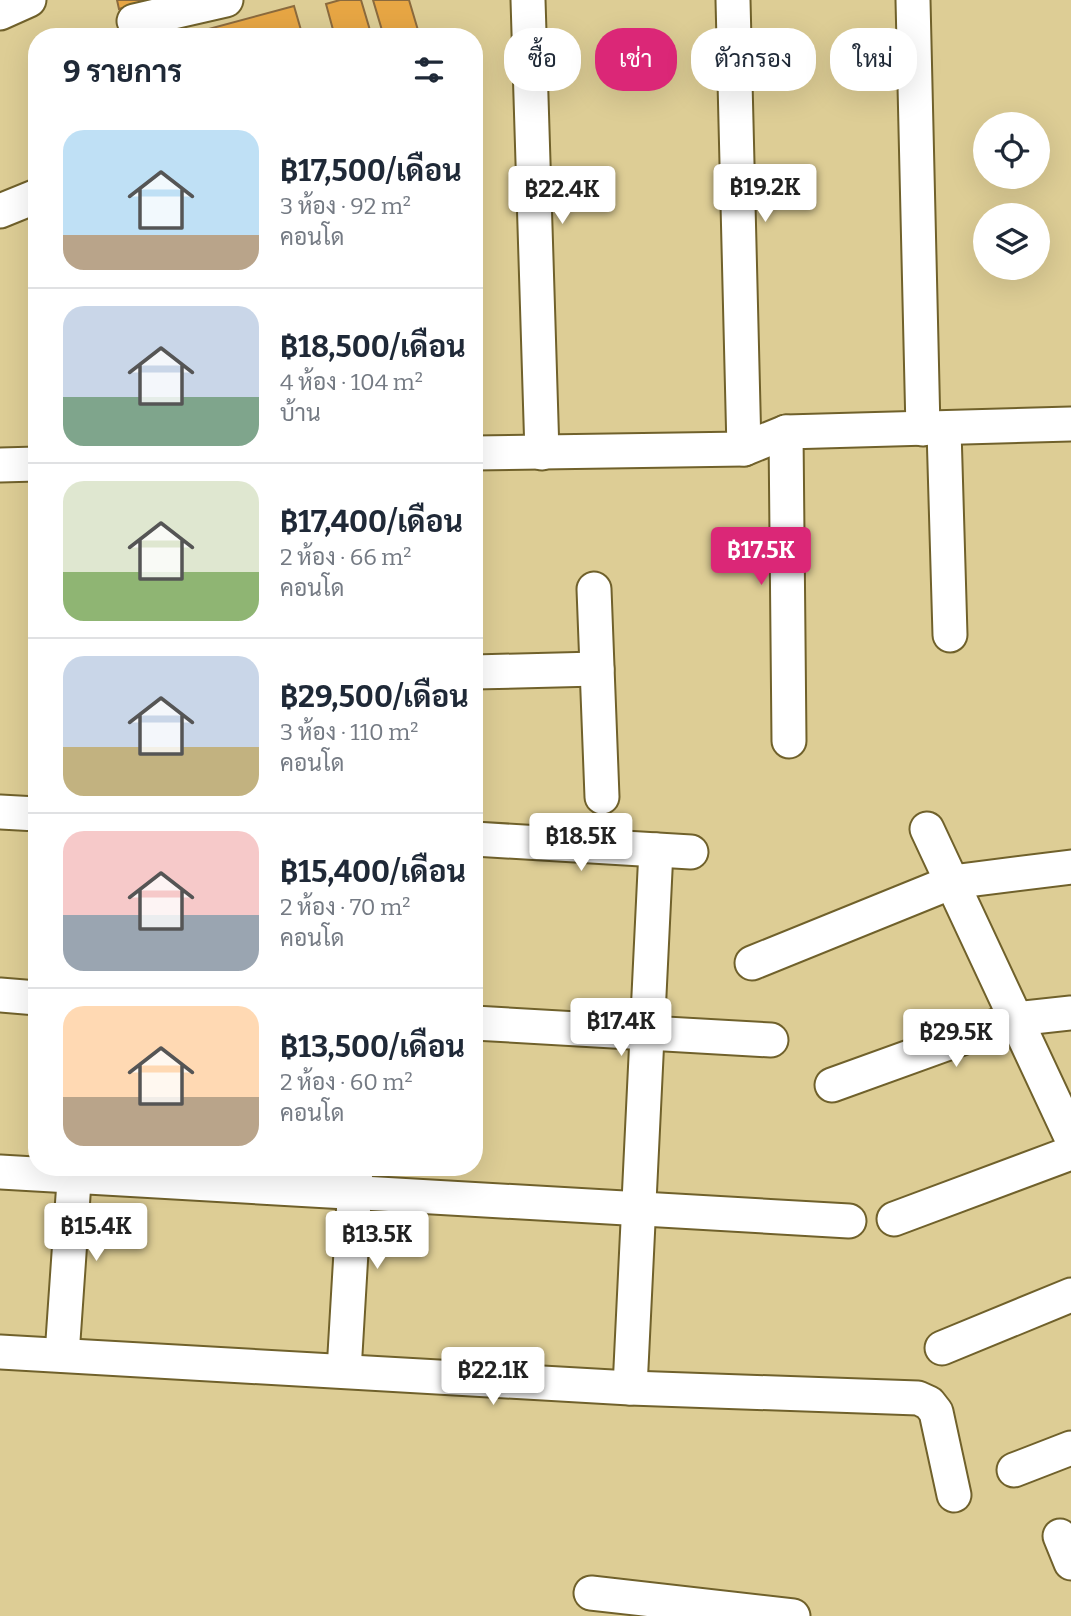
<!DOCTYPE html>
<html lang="th">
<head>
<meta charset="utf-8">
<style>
  body { margin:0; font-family:Bitter,Sarabun,serif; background:#f6f6f7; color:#1f2937; height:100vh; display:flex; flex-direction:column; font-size:26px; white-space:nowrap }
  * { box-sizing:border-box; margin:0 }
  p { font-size:23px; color:#747a83 }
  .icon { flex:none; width:38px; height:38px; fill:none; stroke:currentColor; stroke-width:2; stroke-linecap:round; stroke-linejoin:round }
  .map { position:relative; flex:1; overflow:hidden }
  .drawer { position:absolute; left:28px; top:28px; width:455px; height:1148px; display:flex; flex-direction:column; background:#fff; border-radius:28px; box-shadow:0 7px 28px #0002 }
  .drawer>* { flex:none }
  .hud { position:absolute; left:504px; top:28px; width:462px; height:63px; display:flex; gap:14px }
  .controls { position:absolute; left:973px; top:112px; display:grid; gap:14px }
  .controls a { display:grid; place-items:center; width:77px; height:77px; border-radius:50%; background:#fff; box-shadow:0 7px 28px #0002; font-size:35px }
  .price { position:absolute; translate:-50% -60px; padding:0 16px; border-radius:7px; background:#fff; color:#222; font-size:23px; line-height:46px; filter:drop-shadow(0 2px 4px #0008) }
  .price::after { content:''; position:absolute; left:50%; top:42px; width:21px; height:16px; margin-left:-10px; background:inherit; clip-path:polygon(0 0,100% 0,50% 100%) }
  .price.selected { background:#db2777; color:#fff }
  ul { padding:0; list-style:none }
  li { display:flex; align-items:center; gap:21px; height:175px; padding:0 35px }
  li+li { border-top:2px solid #e0e1e3 }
  li span { display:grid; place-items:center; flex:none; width:196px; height:140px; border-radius:21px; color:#555 }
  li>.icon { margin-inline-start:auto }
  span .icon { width:84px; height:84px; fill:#fffc; stroke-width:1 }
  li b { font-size:30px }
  h2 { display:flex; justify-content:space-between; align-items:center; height:84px; padding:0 35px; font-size:30px }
  .pill { padding:0 24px; border-radius:28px; background:#fff; box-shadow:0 7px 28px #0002; font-size:24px; line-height:63px }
  .pill.selected { background:#db2777; color:#fff }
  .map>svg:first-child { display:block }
  .building { fill:#e7a644; stroke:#8b6a3d; stroke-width:2 }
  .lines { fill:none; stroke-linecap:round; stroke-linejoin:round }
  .minor-casing { stroke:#70612b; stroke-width:37 }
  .minor { stroke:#fff; stroke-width:33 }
</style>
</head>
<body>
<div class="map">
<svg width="1071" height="1616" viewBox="0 0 1071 1616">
  <rect width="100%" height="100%" fill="#ddcd95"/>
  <!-- building -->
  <g class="building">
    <path d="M117,0H153L119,9Z"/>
    <path d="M340,0H361L372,37H335L326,4Z"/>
    <path d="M373,0H409L420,37H384Z"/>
    <path d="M294,6L303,37H179Z"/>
  </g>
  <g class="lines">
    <defs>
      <g id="minor">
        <path d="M528,0L542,453"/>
        <path d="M733,0L744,449"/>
        <path d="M913,0L923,429"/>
        <path d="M0,13L29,0"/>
        <path d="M134,21L226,0"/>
        <path d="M0,211L37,196"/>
        <path d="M944,430L950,635"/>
        <path d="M786,432L789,741"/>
        <path d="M474,453L744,449L786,432L1071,424"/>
        <path d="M0,465L37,464"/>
        <path d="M594,589L602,797"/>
        <path d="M474,672L597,669"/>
        <path d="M0,812L37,814"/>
        <path d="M927,829L1071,1137"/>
        <path d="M474,839L691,852"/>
        <path d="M752,963L952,882L1071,867"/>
        <path d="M0,995L37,998"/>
        <path d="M474,1023L771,1040"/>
        <path d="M832,1085L1015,1019L1071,1013"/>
        <path d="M0,1172L849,1221"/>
        <path d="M894,1219L1071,1153"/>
        <path d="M942,1348L1071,1295"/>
        <path d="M0,1352L630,1388L918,1398L929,1403L936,1412L954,1495"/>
        <path d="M62,1355L75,1167"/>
        <path d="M344,1371L356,1167"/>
        <path d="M630,1388L656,850"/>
        <path d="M1014,1470L1071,1448"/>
        <path d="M1060,1536L1071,1563"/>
        <path d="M591,1593L793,1616"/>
      </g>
    </defs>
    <!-- minor casing -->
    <use href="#minor" class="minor-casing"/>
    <!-- minor -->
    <use href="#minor" class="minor"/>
  </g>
</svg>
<div class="controls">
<a><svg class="icon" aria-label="locate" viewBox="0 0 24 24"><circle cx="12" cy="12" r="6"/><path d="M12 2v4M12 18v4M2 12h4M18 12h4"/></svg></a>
<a><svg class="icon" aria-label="layers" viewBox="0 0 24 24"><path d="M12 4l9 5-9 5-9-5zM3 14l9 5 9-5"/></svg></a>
</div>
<b class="price" style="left:765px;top:224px">฿19.2K</b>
<b class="price" style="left:562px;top:226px">฿22.4K</b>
<b class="price selected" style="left:761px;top:587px">฿17.5K</b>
<b class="price" style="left:581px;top:873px">฿18.5K</b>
<b class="price" style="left:621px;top:1058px">฿17.4K</b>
<b class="price" style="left:956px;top:1069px">฿29.5K</b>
<b class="price" style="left:96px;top:1263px">฿15.4K</b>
<b class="price" style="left:377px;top:1271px">฿13.5K</b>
<b class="price" style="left:493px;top:1407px">฿22.1K</b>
<div class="hud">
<a class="pill">ซื้อ</a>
<a class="pill selected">เช่า</a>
<a class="pill">ตัวกรอง</a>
<a class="pill">ใหม่</a>
</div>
<section class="drawer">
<h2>9 รายการ<svg class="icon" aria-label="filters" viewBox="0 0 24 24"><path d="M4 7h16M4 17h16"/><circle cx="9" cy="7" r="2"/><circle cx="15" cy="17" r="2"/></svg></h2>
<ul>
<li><span style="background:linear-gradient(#bfe0f5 75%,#b9a48a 0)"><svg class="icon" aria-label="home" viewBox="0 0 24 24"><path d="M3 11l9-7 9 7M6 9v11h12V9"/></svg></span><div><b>฿17,500/เดือน</b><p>3 ห้อง · 92 m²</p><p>คอนโด</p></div></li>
<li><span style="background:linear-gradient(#c9d6e8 65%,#7fa58c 0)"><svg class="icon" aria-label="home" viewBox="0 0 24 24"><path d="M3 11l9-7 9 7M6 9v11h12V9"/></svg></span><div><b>฿18,500/เดือน</b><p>4 ห้อง · 104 m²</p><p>บ้าน</p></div></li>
<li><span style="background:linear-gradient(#dfe7d0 65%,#8fb573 0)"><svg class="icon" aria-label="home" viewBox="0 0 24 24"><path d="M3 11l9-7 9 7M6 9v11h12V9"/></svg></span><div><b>฿17,400/เดือน</b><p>2 ห้อง · 66 m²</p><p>คอนโด</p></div></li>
<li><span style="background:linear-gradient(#c9d6e8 65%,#c2b280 0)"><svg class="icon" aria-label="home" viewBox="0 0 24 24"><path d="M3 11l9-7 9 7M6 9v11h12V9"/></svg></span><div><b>฿29,500/เดือน</b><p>3 ห้อง · 110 m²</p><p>คอนโด</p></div></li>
<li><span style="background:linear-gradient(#f6c9c9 60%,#9aa5b1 0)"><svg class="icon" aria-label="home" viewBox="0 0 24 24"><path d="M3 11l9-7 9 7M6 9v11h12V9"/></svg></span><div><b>฿15,400/เดือน</b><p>2 ห้อง · 70 m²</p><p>คอนโด</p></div></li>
<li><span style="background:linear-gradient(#ffd9b3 65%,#b9a48a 0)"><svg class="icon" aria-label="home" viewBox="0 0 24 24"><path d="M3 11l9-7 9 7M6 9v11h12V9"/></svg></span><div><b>฿13,500/เดือน</b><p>2 ห้อง · 60 m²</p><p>คอนโด</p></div></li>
</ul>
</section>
</div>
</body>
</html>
